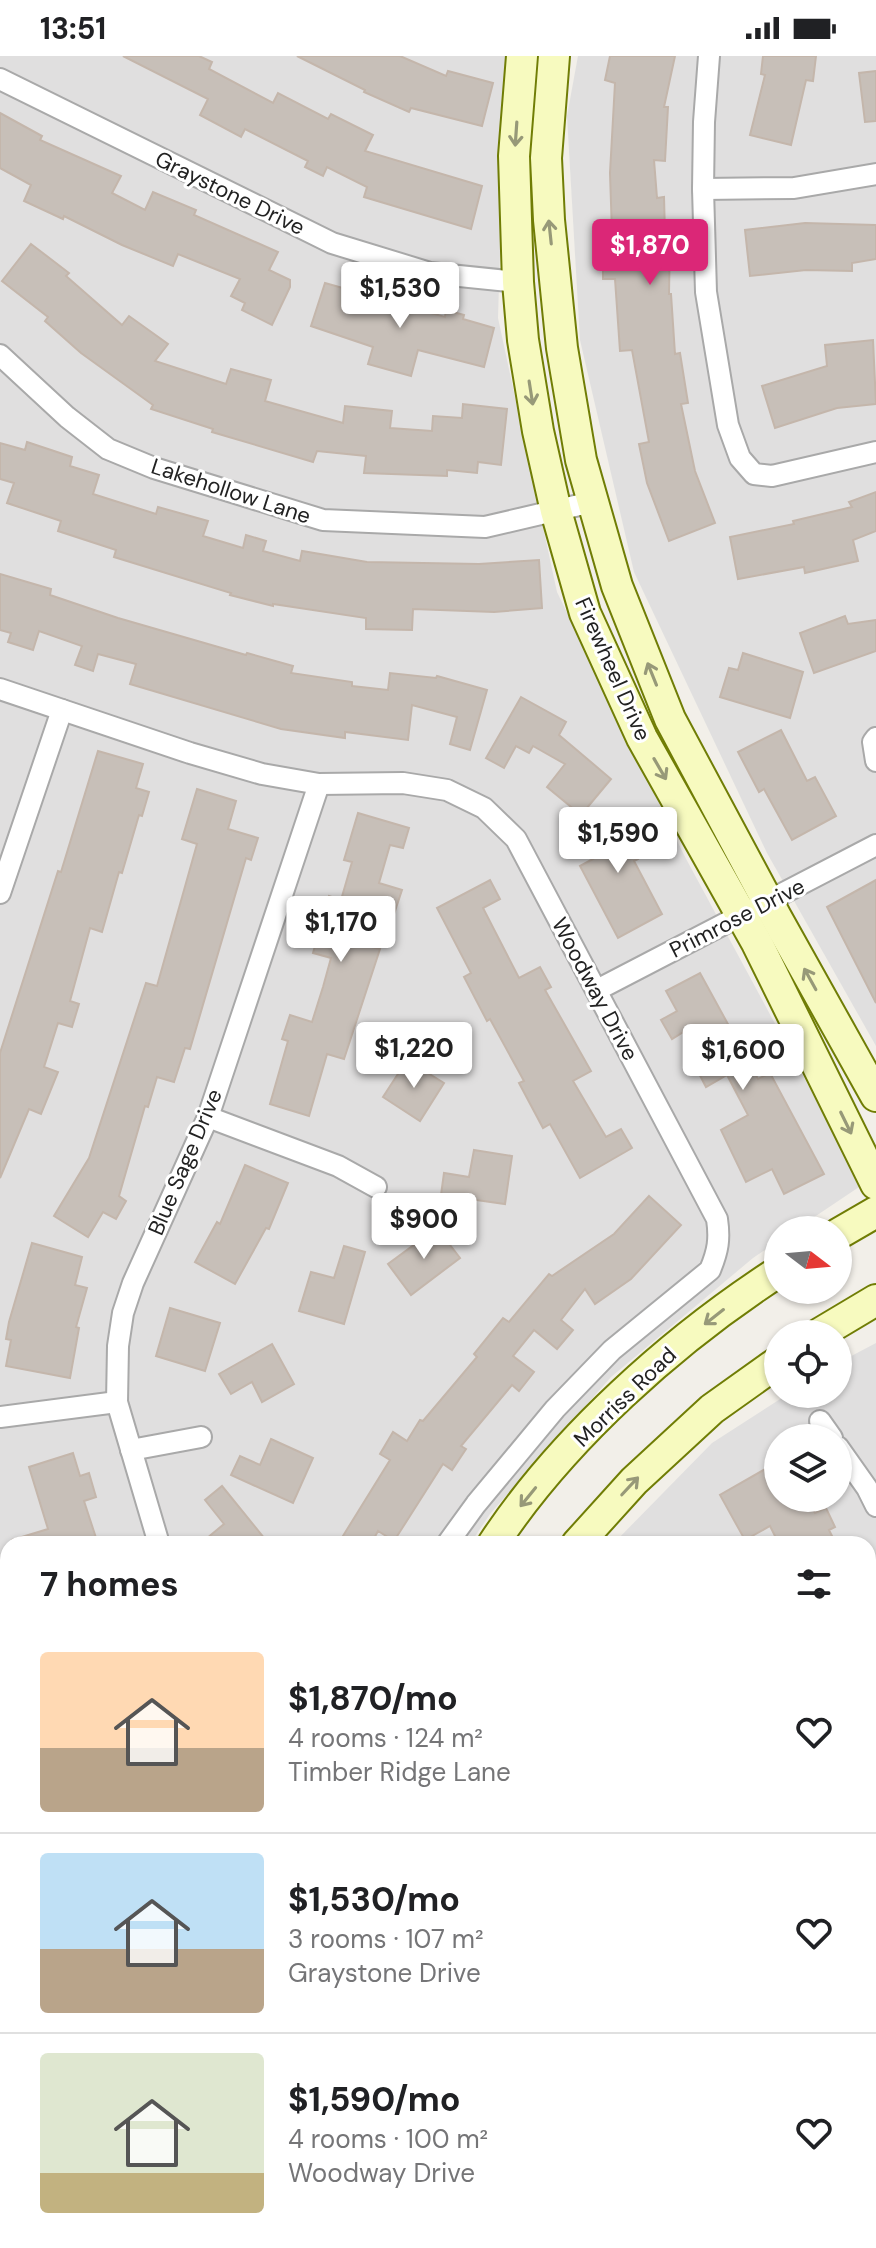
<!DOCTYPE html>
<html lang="en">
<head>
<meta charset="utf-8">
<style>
  body { margin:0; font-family:"DM Sans",sans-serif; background:#f2f2f2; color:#202124; height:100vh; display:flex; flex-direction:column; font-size:30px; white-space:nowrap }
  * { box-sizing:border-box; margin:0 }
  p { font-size:26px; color:#757577 }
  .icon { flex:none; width:44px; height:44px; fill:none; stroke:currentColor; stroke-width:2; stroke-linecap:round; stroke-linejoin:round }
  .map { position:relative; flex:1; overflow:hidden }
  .sheet { position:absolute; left:0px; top:1480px; width:876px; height:712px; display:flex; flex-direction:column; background:#fff; border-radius:24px 24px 0 0; box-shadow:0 2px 6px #0004 }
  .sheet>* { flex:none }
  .needle { width:52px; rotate:106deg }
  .buttons { position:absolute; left:764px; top:1160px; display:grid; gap:16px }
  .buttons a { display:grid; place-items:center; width:88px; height:88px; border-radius:50%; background:#fff; box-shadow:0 2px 6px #0004; font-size:40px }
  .price { position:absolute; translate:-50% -68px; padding:0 18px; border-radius:8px; background:#fff; color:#222; font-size:26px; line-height:52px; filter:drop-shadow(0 2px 4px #0008) }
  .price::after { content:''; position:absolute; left:50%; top:48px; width:24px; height:18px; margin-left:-12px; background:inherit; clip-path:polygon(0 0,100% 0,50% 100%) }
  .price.selected { background:#db2777; color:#fff }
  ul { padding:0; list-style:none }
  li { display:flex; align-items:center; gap:24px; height:200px; padding:0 40px }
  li+li { border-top:2px solid #e0e0e0 }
  li span { display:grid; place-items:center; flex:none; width:224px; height:160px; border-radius:8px; color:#555 }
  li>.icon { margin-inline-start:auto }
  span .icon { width:96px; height:96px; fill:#fffc; stroke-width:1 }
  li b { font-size:34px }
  h2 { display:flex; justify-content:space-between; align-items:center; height:96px; padding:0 40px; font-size:34px }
  .status { display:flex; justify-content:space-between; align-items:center; height:56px; padding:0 40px; background:#fff; direction:ltr }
  .status svg { height:22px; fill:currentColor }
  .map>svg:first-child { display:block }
  .residential { fill:#e0dfdf; fill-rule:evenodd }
  .building { fill:#c7bfb8; stroke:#c4b6ab; stroke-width:2 }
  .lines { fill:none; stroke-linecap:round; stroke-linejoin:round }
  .street-casing { stroke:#a9a9a9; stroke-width:24 }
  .secondary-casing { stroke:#707d05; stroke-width:34 }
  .street { stroke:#fff; stroke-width:20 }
  .secondary { stroke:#f7fabf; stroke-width:30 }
  .oneway { stroke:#979978 }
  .labels { text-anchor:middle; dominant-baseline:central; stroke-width:6; stroke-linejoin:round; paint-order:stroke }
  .street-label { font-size:22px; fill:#222; stroke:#fff }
</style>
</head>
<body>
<div class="status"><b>13:51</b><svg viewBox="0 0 49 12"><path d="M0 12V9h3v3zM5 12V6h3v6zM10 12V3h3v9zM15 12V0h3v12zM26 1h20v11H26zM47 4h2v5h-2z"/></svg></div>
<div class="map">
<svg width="876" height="2192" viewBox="0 0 876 2192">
  <rect width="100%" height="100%" fill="#f2efe9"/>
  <!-- residential -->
  <g class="residential">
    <path d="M0,0H506L498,262L557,536L684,799L862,1129L795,1174H778V1185L753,1202L611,1321L490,1458L470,1488H8V1951L0,1944Z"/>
    <path d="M578,0H876V990L767,797L634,516L580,284L567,60Z"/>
    <path d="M876,1287V2192H197L205,2184H868V1488H613L712,1387L788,1338H838V1307ZM778,1382H838V1442H778Z"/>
    <path d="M8,1975V2184H48L41,2192H0V1992Z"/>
  </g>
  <!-- building -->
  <g class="building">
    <path d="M123,0H199L212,6L209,13L273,47L278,37L328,63L331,58L373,79L365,95L482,130L471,173L364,141L367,131L327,111L323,120L305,111L308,105L245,73L241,81L200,59L208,43Z"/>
    <path d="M297,0H400L446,20L448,15L493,27L482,70L411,52L409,56L364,36L365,34Z"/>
    <path d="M610,0H675L664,51H668L665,105L654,104L657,142L664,141L665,178H670L669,238H671L675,298L680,297L688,347L681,348L695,415L715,467L669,485L647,427L639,388L649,386L632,294L620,295L615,223H603V177H612L610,117L615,27L605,24Z"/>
    <path d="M763,0H816L813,25L806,24L791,89L750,79L765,19L761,18Z"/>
    <path d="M876,15V65L865,66L859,17Z"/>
    <path d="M0,57L42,80L40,84L121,120L112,137L145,154L153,136L196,154L194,159L278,196L269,214L290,224V231L272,269L242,254L245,247L231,240L240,223L178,198L173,210L122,189L64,160L63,163L24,145L31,129L0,112Z"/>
    <path d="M805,167L876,169V203L852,207V215L806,214L750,220L745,174Z"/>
    <path d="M31,188L69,217L66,220L122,269L129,260L168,288L155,305L226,328L231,313L271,324L265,345L343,367L345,350L392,355L390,372L432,375L433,360L462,362L463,348L507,353L501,409L478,406L477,417L447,414V420L364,417L366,400L317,395L313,406L212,376L213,373L151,353L153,349L81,297L45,265L48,261L2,225Z"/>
    <path d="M325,227L445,261L446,254L464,259L463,263L494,272L484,311L418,294L411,320L368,308L373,291L311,270Z"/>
    <path d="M873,284L876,348L837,352L775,372L762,330L827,310L825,289Z"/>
    <path d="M27,386L72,401L70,410L99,419L93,438L156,458L158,451L208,465L203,480L243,492L246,479L266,485L263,495L300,505L302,495L367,506L479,508L539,504L542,552L494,556L413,553L412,574L366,573V562L273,548V550L230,539L231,537L114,501L116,494L58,475L61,465L7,447L14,427L0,423V387L25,394Z"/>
    <path d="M876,436V475L853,484L858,505L805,517L804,511L738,523L730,481L794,468L793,465L852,451L849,446Z"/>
    <path d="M0,518L51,533L50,539L118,562L246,599L247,597L293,610L291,617L352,626V630L388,634L390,617L436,622L437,620L487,634L470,694L450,688L457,661L412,649L408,684L345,676V682L281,673L130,628L136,608L98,598L93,615L75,609L82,590L39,575L33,594L8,586L11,577L0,574Z"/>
    <path d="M845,560L848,568L876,564V595L814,617L800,577Z"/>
    <path d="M743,597L803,616L790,662L720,641L729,612L738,614Z"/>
    <path d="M521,641L566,666L559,679L611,723L581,759L547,731L565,708L533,690L529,697L516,690L504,712L486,702Z"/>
    <path d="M781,674L807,725L815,721L836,760L792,784L764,733L759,736L738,696Z"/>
    <path d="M98,695L143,708L136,732L149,736L142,760L139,759L122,817L119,816L102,876L90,872L70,945L79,948L72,971L58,967L44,1011L58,1016L41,1058L29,1053L0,1122V997L58,815L61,816Z"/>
    <path d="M197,733L236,745L228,773L258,782L251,804L246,802L190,993L185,992L174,1026L157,1021L148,1051L145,1050L119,1140L126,1145L116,1163L103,1156L88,1181L54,1160L89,1102L146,927L157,930L197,788L182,783Z"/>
    <path d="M628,753L640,775L628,782L638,803L634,805L662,858L618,882L580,810L593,803L580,779Z"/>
    <path d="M358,757L409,772L403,792L390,789L379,827L402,834L394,858L383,855L372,891L380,893L344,1003L327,998L309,1060L270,1048L288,985L282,983L290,959L312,966L323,931L331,902L313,897L329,840L341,844L352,806L344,804Z"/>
    <path d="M490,824L500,843L483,852L519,922L540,911L551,931L545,934L591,1015L573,1025L606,1081L621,1073L632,1092L580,1122L550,1068L543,1072L519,1027L524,1025L490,963L487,965L464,921L471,917L437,852Z"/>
    <path d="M876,824V947L827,851Z"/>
    <path d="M700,917L758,1023L770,1017L824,1118L784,1138L772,1113L746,1126L721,1074L748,1059L727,1019L706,1031L695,1010L703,1006L685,975L672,983L661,964L677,955L666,935Z"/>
    <path d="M407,1004L444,1027L420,1065L383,1041Z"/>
    <path d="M474,1094L512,1100L505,1148L441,1139L444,1117L469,1121Z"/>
    <path d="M245,1109L288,1127L269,1173L266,1172L235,1228L195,1206L217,1166L220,1168Z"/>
    <path d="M649,1140L681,1169L631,1223L595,1248L585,1233L561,1264L573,1274L557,1293L534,1274L513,1300L534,1316L519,1335L512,1329L461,1390L466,1393L452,1414L443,1408L394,1485L378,1475L371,1488H338L390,1404L380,1398L393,1376L407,1385L420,1364L423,1365L477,1301L474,1298L503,1262L509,1266L549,1218L552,1220L614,1178Z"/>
    <path d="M437,1172L460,1202L411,1239L388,1208Z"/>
    <path d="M32,1187L82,1201L75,1229L87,1232L76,1271L79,1272L70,1322L6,1310L11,1284L6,1283L9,1266Z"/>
    <path d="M344,1190L365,1196L344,1268L299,1255L311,1216L334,1222Z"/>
    <path d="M170,1252L220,1267L205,1315L156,1300Z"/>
    <path d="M272,1288L294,1328L262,1346L252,1326L231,1338L219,1318Z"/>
    <path d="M271,1383L313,1402L293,1447L231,1419L240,1400L260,1409Z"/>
    <path d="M73,1397L80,1420L89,1417L96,1441L84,1445L98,1488H13L12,1484L48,1473L29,1411Z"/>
    <path d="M767,1412L778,1430V1442H806L815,1457L826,1452L835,1471L829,1474L836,1488H779L770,1470L745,1484L720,1439Z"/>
    <path d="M222,1430L269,1488H200L224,1468L205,1444Z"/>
  </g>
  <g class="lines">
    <defs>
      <g id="street">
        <path d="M709,0L704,66L703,133L706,236L728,369L740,402L754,418L772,420L876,396"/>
        <path d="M0,23L332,187L430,217L518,226"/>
        <path d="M703,133L794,132L876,118"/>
        <path d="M0,299L67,361L108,393L154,412L323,464L485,471L592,446"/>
        <path d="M0,633L190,697L262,718L319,728L403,727L447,734L484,752L516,783L717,1163C720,1183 718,1195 710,1214L612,1294L555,1353L476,1448L447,1488"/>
        <path d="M876,682L873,686L876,705"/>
        <path d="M0,837L62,654"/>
        <path d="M597,934L876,789"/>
        <path d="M208,1061L338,1110L376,1131"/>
        <path d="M0,1361L117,1346"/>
        <path d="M820,1365L832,1382"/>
        <path d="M838,1391L867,1432L876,1450"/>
        <path d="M131,1394L201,1381"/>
        <path d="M159,1488L117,1346L118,1290L123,1257L133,1227L208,1061L319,728"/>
        <path d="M0,1918L8,1928"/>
        <path d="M382,2184L387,2192"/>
        <path d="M734,2184V2192"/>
      </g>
      <g id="secondary">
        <path d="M522,0L514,100L518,226L523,284L538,375L556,455L585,557L642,682L757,887L876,1128"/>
        <path d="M554,0L546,102L549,164L562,292L581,404L617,530L670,663L776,861L876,1040"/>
        <path d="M838,1178L876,1156"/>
        <path d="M819,1278L876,1244"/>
        <path d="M493,1488C562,1383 673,1284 778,1216"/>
        <path d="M577,1488L634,1425L712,1353L778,1306"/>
        <path d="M89,2192L95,2184"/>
        <path d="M162,2192L167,2184"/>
      </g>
    </defs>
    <!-- street casing -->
    <use href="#street" class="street-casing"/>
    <!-- secondary casing -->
    <use href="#secondary" class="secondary-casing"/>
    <!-- street -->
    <use href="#street" class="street"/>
    <!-- secondary -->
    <use href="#secondary" class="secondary"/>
  </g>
  <!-- one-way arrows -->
  <defs><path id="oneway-shaft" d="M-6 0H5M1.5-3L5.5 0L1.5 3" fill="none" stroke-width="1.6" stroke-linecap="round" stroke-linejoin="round" transform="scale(2)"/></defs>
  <g class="oneway">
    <use href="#oneway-shaft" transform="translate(516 78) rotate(94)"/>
    <use href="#oneway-shaft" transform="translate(550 176) rotate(-96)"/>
    <use href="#oneway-shaft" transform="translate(531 337) rotate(81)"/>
    <use href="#oneway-shaft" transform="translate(652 618) rotate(-112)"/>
    <use href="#oneway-shaft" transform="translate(660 713) rotate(60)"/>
    <use href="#oneway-shaft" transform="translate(810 923) rotate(-119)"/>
    <use href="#oneway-shaft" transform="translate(846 1067) rotate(64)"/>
    <use href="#oneway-shaft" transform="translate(714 1261) rotate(142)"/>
    <use href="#oneway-shaft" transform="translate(630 1430) rotate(-47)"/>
    <use href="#oneway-shaft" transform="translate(528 1441) rotate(129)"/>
  </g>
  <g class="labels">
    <!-- street labels -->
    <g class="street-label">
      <text transform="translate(230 137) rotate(26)">Graystone Drive</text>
      <text transform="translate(231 435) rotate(18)">Lakehollow Lane</text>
      <text transform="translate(613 613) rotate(66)">Firewheel Drive</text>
      <text transform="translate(737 862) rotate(-27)">Primrose Drive</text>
      <text transform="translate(595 933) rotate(62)">Woodway Drive</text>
      <text transform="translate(185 1106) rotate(-67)">Blue Sage Drive</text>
      <text transform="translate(625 1341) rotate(-44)">Morriss Road</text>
    </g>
  </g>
</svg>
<div class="buttons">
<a><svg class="needle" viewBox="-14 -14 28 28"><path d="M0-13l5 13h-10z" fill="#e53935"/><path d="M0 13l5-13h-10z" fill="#757577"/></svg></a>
<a><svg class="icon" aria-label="locate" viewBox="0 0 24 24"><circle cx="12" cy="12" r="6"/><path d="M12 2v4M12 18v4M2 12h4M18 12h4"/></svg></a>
<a><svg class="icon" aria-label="layers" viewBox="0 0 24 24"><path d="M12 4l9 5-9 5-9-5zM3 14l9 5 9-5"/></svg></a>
</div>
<b class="price selected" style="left:650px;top:231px">$1,870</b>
<b class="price" style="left:400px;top:274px">$1,530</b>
<b class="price" style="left:618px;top:819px">$1,590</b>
<b class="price" style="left:341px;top:908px">$1,170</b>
<b class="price" style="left:414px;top:1034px">$1,220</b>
<b class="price" style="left:743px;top:1036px">$1,600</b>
<b class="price" style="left:424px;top:1205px">$900</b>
<section class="sheet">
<h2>7 homes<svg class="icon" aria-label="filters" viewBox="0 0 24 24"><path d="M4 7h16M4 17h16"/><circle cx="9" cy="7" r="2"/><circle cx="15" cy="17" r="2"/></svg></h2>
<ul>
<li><span style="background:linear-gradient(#ffd9b3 60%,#b9a48a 0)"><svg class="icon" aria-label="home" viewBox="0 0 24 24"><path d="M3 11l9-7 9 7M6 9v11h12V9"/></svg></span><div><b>$1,870/mo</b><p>4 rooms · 124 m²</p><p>Timber Ridge Lane</p></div><svg class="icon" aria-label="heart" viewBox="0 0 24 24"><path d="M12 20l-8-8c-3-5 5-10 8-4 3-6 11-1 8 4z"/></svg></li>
<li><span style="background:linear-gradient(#bfe0f5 60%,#b9a48a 0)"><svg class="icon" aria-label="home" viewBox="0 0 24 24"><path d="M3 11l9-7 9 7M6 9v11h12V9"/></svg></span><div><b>$1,530/mo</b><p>3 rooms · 107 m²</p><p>Graystone Drive</p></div><svg class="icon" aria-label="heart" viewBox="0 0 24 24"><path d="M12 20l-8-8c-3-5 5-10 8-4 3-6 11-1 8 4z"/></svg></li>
<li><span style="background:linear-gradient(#dfe7d0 75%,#c2b280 0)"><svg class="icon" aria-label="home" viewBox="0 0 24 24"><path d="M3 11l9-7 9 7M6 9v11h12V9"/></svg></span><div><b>$1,590/mo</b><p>4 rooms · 100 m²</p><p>Woodway Drive</p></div><svg class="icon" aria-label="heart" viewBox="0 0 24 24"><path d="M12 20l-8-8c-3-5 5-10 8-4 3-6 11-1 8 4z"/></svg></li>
</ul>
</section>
</div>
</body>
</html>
